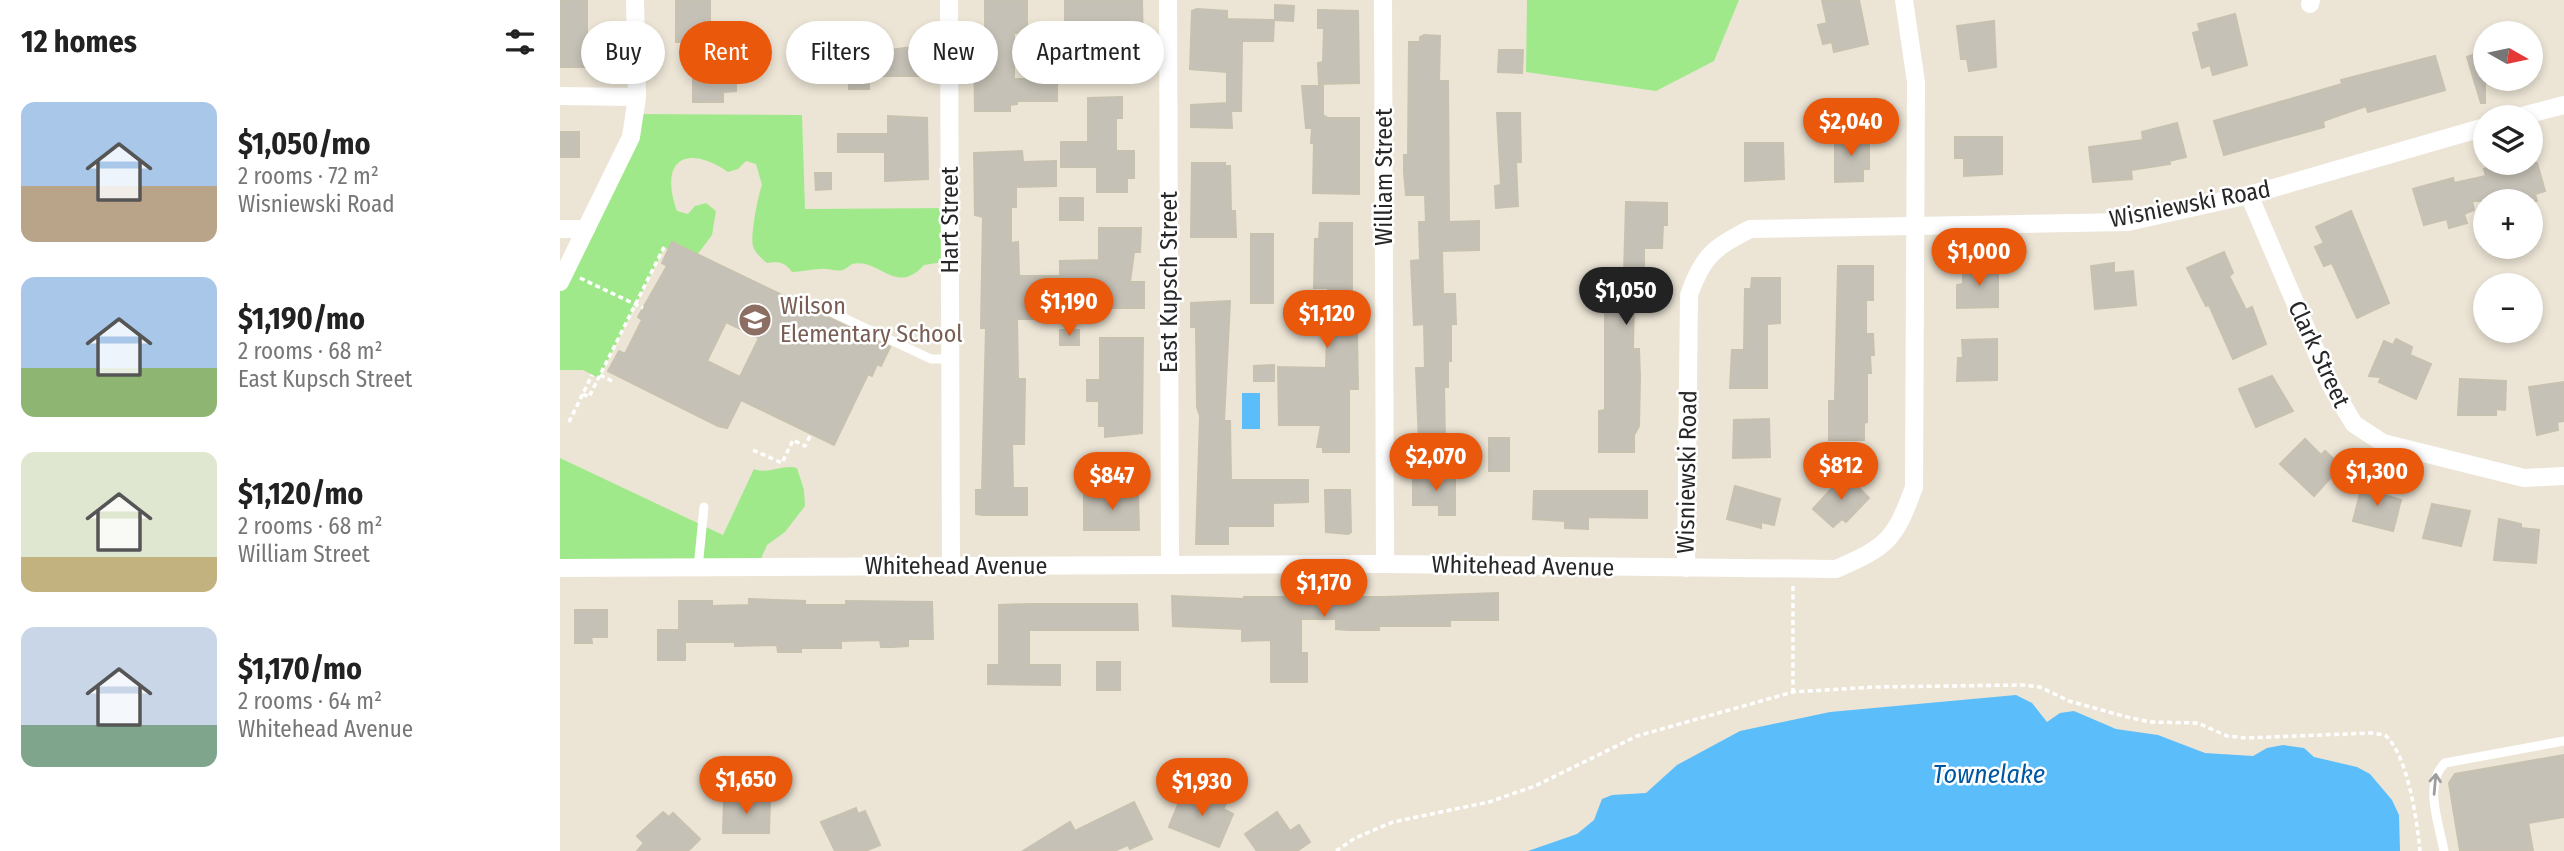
<!DOCTYPE html>
<html lang="en">
<head>
<meta charset="utf-8">
<style>
  body { margin:0; font-family:"Fira Sans Condensed",sans-serif; background:#f2f2f2; color:#222; height:100vh; display:flex; flex-direction:column; font-size:26px; white-space:nowrap }
  * { box-sizing:border-box; margin:0 }
  p { font-size:23px; color:#767676 }
  .icon { flex:none; width:38px; height:38px; fill:none; stroke:currentColor; stroke-width:2; stroke-linecap:round; stroke-linejoin:round }
  .map { position:relative; flex:1; overflow:hidden }
  .panel { display:flex; flex-direction:column; background:#fff; width:560px }
  .panel>* { flex:none }
  .banner { position:absolute; left:21px; top:21px; width:665px; height:63px; display:flex; gap:14px }
  .needle { width:46px; rotate:99deg }
  .buttons { position:absolute; left:1913px; top:21px; display:grid; gap:14px }
  .buttons a { display:grid; place-items:center; width:70px; height:70px; border-radius:50%; background:#fff; box-shadow:0 4px 10px #0003; font-size:35px }
  .price { position:absolute; translate:-50% -60px; padding:0 16px; border-radius:24px; background:#ea580c; color:#fff; font-size:23px; line-height:46px; filter:drop-shadow(0 2px 4px #0008) }
  .price::after { content:''; position:absolute; left:50%; top:42px; width:21px; height:16px; margin-left:-10px; background:inherit; clip-path:polygon(0 0,100% 0,50% 100%) }
  .price.on { background:#222; color:#fff }
  ul { padding:0; list-style:none }
  li { display:flex; align-items:center; gap:21px; height:175px; padding:0 21px }
  li span { display:grid; place-items:center; flex:none; width:196px; height:140px; border-radius:14px; color:#555 }
  li>.icon { margin-inline-start:auto }
  span .icon { width:84px; height:84px; fill:#fffc; stroke-width:1 }
  li b { font-size:30px }
  h2 { display:flex; justify-content:space-between; align-items:center; height:84px; padding:0 21px; font-size:30px }
  .pill { padding:0 24px; border-radius:32px; background:#fff; box-shadow:0 4px 10px #0003; font-size:24px; line-height:63px }
  .pill.on { background:#ea580c; color:#fff }
  main { display:flex; flex:1; min-height:0 }
  .map>svg:first-child { display:block }
  .green { fill:#a0e98b }
  .water { fill:#5bbefb }
  .building { fill:#c6c1b6; stroke:#c7c1b0; stroke-width:2; fill-rule:evenodd }
  .lines { fill:none; stroke-linecap:round; stroke-linejoin:round }
  .path { stroke:#fff; stroke-width:3.5; stroke-dasharray:5 3.5; stroke-linecap:butt }
  .lane { stroke:#fff; stroke-width:9 }
  .street { stroke:#fff; stroke-width:18 }
  .oneway { stroke:#9e9e9e }
  .labels { text-anchor:middle; dominant-baseline:central; stroke-width:5; stroke-linejoin:round; paint-order:stroke }
  .street-label { font-size:24px; fill:#272727; stroke:#fff }
  .education-label { font-size:24px; fill:#785e54; stroke:#fff; text-anchor:start }
  .water-label { font-size:26px; font-style:italic; fill:#0057a1; stroke:#fff }
</style>
</head>
<body>
<main>
<section class="panel">
<h2>12 homes<svg class="icon" aria-label="filters" viewBox="0 0 24 24"><path d="M4 7h16M4 17h16"/><circle cx="9" cy="7" r="2"/><circle cx="15" cy="17" r="2"/></svg></h2>
<ul>
<li><span style="background:linear-gradient(#a9c7e8 60%,#b9a48a 0)"><svg class="icon" aria-label="home" viewBox="0 0 24 24"><path d="M3 11l9-7 9 7M6 9v11h12V9"/></svg></span><div><b>$1,050/mo</b><p>2 rooms · 72 m²</p><p>Wisniewski Road</p></div></li>
<li><span style="background:linear-gradient(#a9c7e8 65%,#8fb573 0)"><svg class="icon" aria-label="home" viewBox="0 0 24 24"><path d="M3 11l9-7 9 7M6 9v11h12V9"/></svg></span><div><b>$1,190/mo</b><p>2 rooms · 68 m²</p><p>East Kupsch Street</p></div></li>
<li><span style="background:linear-gradient(#dfe7d0 75%,#c2b280 0)"><svg class="icon" aria-label="home" viewBox="0 0 24 24"><path d="M3 11l9-7 9 7M6 9v11h12V9"/></svg></span><div><b>$1,120/mo</b><p>2 rooms · 68 m²</p><p>William Street</p></div></li>
<li><span style="background:linear-gradient(#c9d6e8 70%,#7fa58c 0)"><svg class="icon" aria-label="home" viewBox="0 0 24 24"><path d="M3 11l9-7 9 7M6 9v11h12V9"/></svg></span><div><b>$1,170/mo</b><p>2 rooms · 64 m²</p><p>Whitehead Avenue</p></div></li>
</ul>
</section>
<div class="map">
<svg width="2004" height="851" viewBox="0 0 2004 851">
  <rect width="100%" height="100%" fill="#ece5d6"/>
  <!-- green -->
  <g class="green">
    <path d="M967,0H1179L1154,61L1096,91L966,72Z"/>
    <path d="M75,114L242,115L245,209L390,208V261L364,265C336,297 319,257 292,264C291,265 284,270 283,270C276,272 267,268 260,269C251,269 242,272 232,272C225,262 219,261 207,263C201,258 195,253 193,246C190,237 198,195 202,185L196,164L186,161L178,169L168,172C125,143 99,161 117,211L128,214L135,206L146,203L156,211L152,235L137,255L112,242L108,249L104,248L39,378L23,370H0V282Z"/>
    <path d="M0,458L163,535L194,469C209,475 222,464 237,468L244,490L245,506L225,532L207,545L197,568H0Z"/>
  </g>
  <!-- water -->
  <g class="water">
    <rect x="682" y="393" width="18" height="36"/>
    <path d="M1456,695L1472,703L1487,722L1500,713L1514,711L1556,729L1598,735L1645,753L1693,756L1707,748L1723,745L1744,748L1754,757L1797,767L1810,774L1832,800L1839,815L1840,851H968L1017,834L1034,820L1042,799L1052,795L1086,793L1117,765L1180,731L1270,712Z"/>
  </g>
  <!-- building -->
  <g class="building">
    <path d="M0,0H27V45H41L40,67H0Z"/>
    <path d="M116,0H150V41H156V74H176V91L163,92V102H133V56L121,57V42H116Z"/>
    <path d="M425,0H467V33H454V79H497V101H457V104L450,105V111H415L414,52L425,51Z"/>
    <path d="M505,0H582L583,47L505,48Z"/>
    <path d="M1262,0H1299L1308,44L1274,52L1272,42L1263,44L1258,25L1267,23Z"/>
    <path d="M715,5L734,6L733,21L715,20Z"/>
    <path d="M637,9L667,11V19L714,20L713,41H682L681,111H671L672,128L631,127V105L667,103V72L630,69L632,11Z"/>
    <path d="M758,10L798,11L799,83L759,84L758,63L763,62L764,28H758Z"/>
    <path d="M1675,14L1687,65L1653,75L1650,65L1642,68L1633,33L1640,31L1638,24Z"/>
    <path d="M1434,21L1436,67L1409,71L1407,59H1401L1397,26Z"/>
    <path d="M864,35L880,36L879,81H888L889,222L919,221V250L882,251L883,294H895L896,324H891V361H888V387H884L885,443L859,444L856,368H865L864,324L854,325L851,261L860,260L859,222H866L865,195H846L844,172V155H848L849,42H860V37Z"/>
    <path d="M353,47V54L366,53V76H323L322,51Z"/>
    <path d="M939,50H963L962,73L938,72Z"/>
    <path d="M1925,51V103H1921L1907,57Z"/>
    <path d="M1875,56L1885,90L1808,112L1806,106L1763,121L1764,127L1664,155L1654,121L1782,84L1781,80Z"/>
    <rect x="289" y="69" width="20" height="20"/>
    <path d="M742,86H763V115L768,118H799V194L753,193L754,143H751L752,128H746Z"/>
    <path d="M562,97V118H556V151H574V178H567V192H537V167H501V142H528V98Z"/>
    <path d="M937,113H960L961,162H956L958,206L936,208L935,186L941,185Z"/>
    <path d="M328,116L367,118L368,179L325,181V152H278V134H328Z"/>
    <path d="M1617,123L1626,157L1609,161L1610,164L1571,170L1572,179L1533,182L1529,147L1583,140L1582,132Z"/>
    <rect x="0" y="132" width="19" height="25"/>
    <path d="M1275,135L1309,136V169H1303V181L1275,182Z"/>
    <path d="M1395,137H1442V174L1404,176V158H1395Z"/>
    <path d="M1185,143H1223L1224,179L1185,181Z"/>
    <path d="M462,151L463,162L496,161V186L456,187V207H451V243L458,242L459,276H500V261L539,260V228H581L580,252H574L570,282H584V308H546V297L499,296V319H457L458,379H465L464,444H452L453,488H467V515H422L416,514V490H422L426,328H421L423,217L415,215L414,153Z"/>
    <path d="M632,163H665V166H670L671,211H675L676,237H631Z"/>
    <path d="M1947,163H1977L1985,191L1975,194L1977,201H1912L1914,210L1904,214L1907,223L1889,228L1887,219L1864,225L1853,189L1893,178L1894,183L1926,176L1924,169Z"/>
    <path d="M255,173H271V189L256,190Z"/>
    <rect x="500" y="198" width="23" height="22"/>
    <path d="M1066,202L1107,203V225H1103L1102,248H1084V294H1074L1073,349H1079L1080,376L1079,426L1074,435V452H1039V411L1045,410V311H1036V274H1064Z"/>
    <path d="M1791,211L1829,303L1797,318L1772,263L1764,266L1755,247L1764,243L1756,227Z"/>
    <path d="M760,223H792V334H797L798,389H789V452H763V447H757L761,425H719L718,367L766,368L768,288H754L755,239H759Z"/>
    <rect x="691" y="234" width="22" height="69"/>
    <path d="M112,242L330,347L321,366L317,364L312,376L308,374L274,445L181,400L167,428L158,426L48,371L59,351L65,354L82,320L78,317L107,266L102,263ZM166,322L199,338L180,377L147,361Z"/>
    <path d="M1664,252L1673,273L1669,276L1686,310L1692,307L1706,344L1673,359L1649,305L1646,306L1627,268Z"/>
    <path d="M1554,263V273L1573,271L1576,305L1535,309L1531,266Z"/>
    <path d="M1278,266H1313V300H1306V334H1313L1314,355H1310L1311,373H1307V422L1304,423V440H1269V401H1275Z"/>
    <path d="M1438,266V307L1397,308V285L1403,284V267Z"/>
    <path d="M1192,278H1220V323L1207,324V388H1170L1172,350H1184L1185,289H1191Z"/>
    <path d="M670,301L664,421H670L671,480H748V502L713,503V526H668V544H636L640,416L637,407L636,327H631V303Z"/>
    <rect x="500" y="330" width="19" height="15"/>
    <path d="M540,338H583L582,433L545,437V426H539V401H527V380H540Z"/>
    <path d="M1437,339V380L1397,381L1398,358H1403L1402,340Z"/>
    <path d="M1836,339L1852,347L1850,355L1871,364L1856,399L1819,382L1821,377L1809,376L1824,341L1833,345Z"/>
    <path d="M714,365V381H694V366Z"/>
    <path d="M1712,376L1733,411L1696,427L1679,389Z"/>
    <path d="M1900,379L1946,381L1945,410L1936,409V415H1898Z"/>
    <path d="M2004,382V421L1997,422L1998,430L1977,435L1969,387Z"/>
    <path d="M1209,419L1210,457L1173,458L1174,420Z"/>
    <rect x="929" y="438" width="20" height="33"/>
    <path d="M1745,439L1761,455L1765,451L1781,466L1754,496L1720,464Z"/>
    <path d="M1285,474L1309,498L1286,522L1282,519L1273,527L1253,509Z"/>
    <path d="M853,476H895V515H879V505H853Z"/>
    <path d="M1803,482L1826,489L1825,495L1841,500L1833,531L1793,521Z"/>
    <path d="M1175,486L1220,499L1214,525L1201,522V528L1167,519Z"/>
    <path d="M765,490H790L791,532L788,534L766,532Z"/>
    <path d="M974,491H1087V518L1028,517V529L1005,528V521L973,519Z"/>
    <path d="M578,493L579,530H524V495Z"/>
    <path d="M1872,504L1910,511L1901,546L1863,538Z"/>
    <path d="M1939,519L1961,524V528L1979,530L1976,563L1934,560Z"/>
    <path d="M938,593V620H890V626H819V630H788L776,629V619H741V653H747V682H711V640L682,641V629L613,626L612,596L684,599V597H824Z"/>
    <path d="M189,599L245,601V605H286V601L372,602L373,639H348V646L332,647H321L320,640L281,641V648H241V652H218L217,645L175,646V642H125V660H98V630H119V601H152V606L189,605Z"/>
    <path d="M469,604H577L578,630H469V665H500V685L428,684V665H439V605Z"/>
    <path d="M15,610H47V637H31L32,643H15Z"/>
    <rect x="537" y="662" width="23" height="28"/>
    <path d="M2004,755V817L1968,823L1973,851H1900L1889,783L1895,774Z"/>
    <path d="M623,792L646,802L649,793L667,801L663,809L673,814L659,847L609,827Z"/>
    <path d="M164,799L210,800L209,833H163Z"/>
    <path d="M574,802L592,839L570,849L568,845L554,851H463L510,822L515,831Z"/>
    <path d="M296,808L298,814L305,811L320,845L305,851H275L261,822Z"/>
    <path d="M103,812L109,817L113,813L140,839L128,851H77L84,843L77,836Z"/>
    <path d="M717,812L730,831L739,825L750,842L737,851H697L685,834Z"/>
  </g>
  <g class="lines">
    <!-- path -->
    <g class="path">
      <path d="M20,278L83,308"/>
      <path d="M40,375L52,381"/>
      <path d="M23,394L29,397L104,247"/>
      <path d="M9,422L32,375"/>
      <path d="M193,450L222,463L233,440L245,446L251,434"/>
      <path d="M1233,586V692"/>
      <path d="M776,851L795,838L833,822L929,802L975,786L1077,736L1233,692L1314,687L1462,685L1480,687L1509,701L1567,717L1590,722L1638,723L1667,736L1686,738L1811,733L1825,735C1848,755 1857,821 1860,851"/>
    </g>
    <!-- lane -->
    <g class="lane">
      <path d="M265,309L371,359H390"/>
      <path d="M138,568L144,507"/>
      <path d="M1884,851C1879,823 1863,784 1885,763L2004,741"/>
    </g>
    <!-- street -->
    <g class="street">
      <path d="M389,0L391,566"/>
      <path d="M608,0L610,564"/>
      <path d="M823,0L825,564"/>
      <path d="M1750,4L1751,0"/>
      <path d="M0,96L77,97"/>
      <path d="M1958,117L2004,105"/>
      <path d="M1689,195L1770,384L1794,424L1823,443L1964,478L2004,476"/>
      <path d="M0,229H26"/>
      <path d="M0,282L71,137L77,97L75,0"/>
      <path d="M0,568L825,564L1276,569C1327,547 1335,540 1354,487L1356,82L1344,0"/>
      <path d="M1126,568L1129,295C1143,255 1154,248 1190,229L1568,222L1689,195L1925,127"/>
    </g>
  </g>
  <!-- one-way arrows -->
  <defs><path id="oneway-shaft" d="M-6 0H5M1.5-3L5.5 0L1.5 3" fill="none" stroke-width="1.6" stroke-linecap="round" stroke-linejoin="round" transform="scale(1.75)"/></defs>
  <use class="oneway" href="#oneway-shaft" transform="translate(1875 784) rotate(-85)"/>
  <!-- icons -->
  <defs>
    <symbol id="school-disc" viewBox="-11 -11 22 22"><circle r="9.5" fill="#8d6e63" stroke="#fff"/><path d="M0-5L7-2L0 1L-7-2ZM-4 1L0 2.5L4 1V4Q0 6-4 4Z" fill="#fff"/></symbol>
  </defs>
  <g fill-rule="evenodd">
    <use href="#school-disc" x="176" y="301" width="38" height="38"/>
  </g>
  <g class="labels">
    <!-- street labels -->
    <g class="street-label">
      <text transform="translate(824 177) rotate(-90)">William Street</text>
      <text transform="translate(1630 204) rotate(-11)">Wisniewski Road</text>
      <text transform="translate(390 220) rotate(-90)">Hart Street</text>
      <text transform="translate(609 282) rotate(-90)">East Kupsch Street</text>
      <text transform="translate(1759 354) rotate(65)">Clark Street</text>
      <text transform="translate(1127 472) rotate(-89)">Wisniewski Road</text>
      <text x="396" y="566">Whitehead Avenue</text>
      <text transform="translate(963 566) rotate(1)">Whitehead Avenue</text>
    </g>
    <!-- education labels -->
    <g class="education-label">
      <text x="220" y="306">Wilson<tspan x="220" dy="28">Elementary School</tspan></text>
    </g>
    <!-- water labels -->
    <g class="water-label">
      <text x="1429" y="774">Townelake</text>
    </g>
  </g>
</svg>
<div class="buttons">
<a><svg class="needle" viewBox="-14 -14 28 28"><path d="M0-13l5 13h-10z" fill="#e53935"/><path d="M0 13l5-13h-10z" fill="#767676"/></svg></a>
<a><svg class="icon" aria-label="layers" viewBox="0 0 24 24"><path d="M12 4l9 5-9 5-9-5zM3 14l9 5 9-5"/></svg></a>
<a>+</a>
<a>−</a>
</div>
<b class="price" style="left:1291px;top:158px">$2,040</b>
<b class="price" style="left:1419px;top:288px">$1,000</b>
<b class="price on" style="left:1066px;top:327px">$1,050</b>
<b class="price" style="left:509px;top:338px">$1,190</b>
<b class="price" style="left:767px;top:350px">$1,120</b>
<b class="price" style="left:876px;top:493px">$2,070</b>
<b class="price" style="left:1281px;top:502px">$812</b>
<b class="price" style="left:1817px;top:508px">$1,300</b>
<b class="price" style="left:552px;top:512px">$847</b>
<b class="price" style="left:764px;top:619px">$1,170</b>
<b class="price" style="left:186px;top:816px">$1,650</b>
<b class="price" style="left:642px;top:818px">$1,930</b>
<div class="banner">
<a class="pill">Buy</a>
<a class="pill on">Rent</a>
<a class="pill">Filters</a>
<a class="pill">New</a>
<a class="pill">Apartment</a>
</div>
</div>
</main>
</body>
</html>
